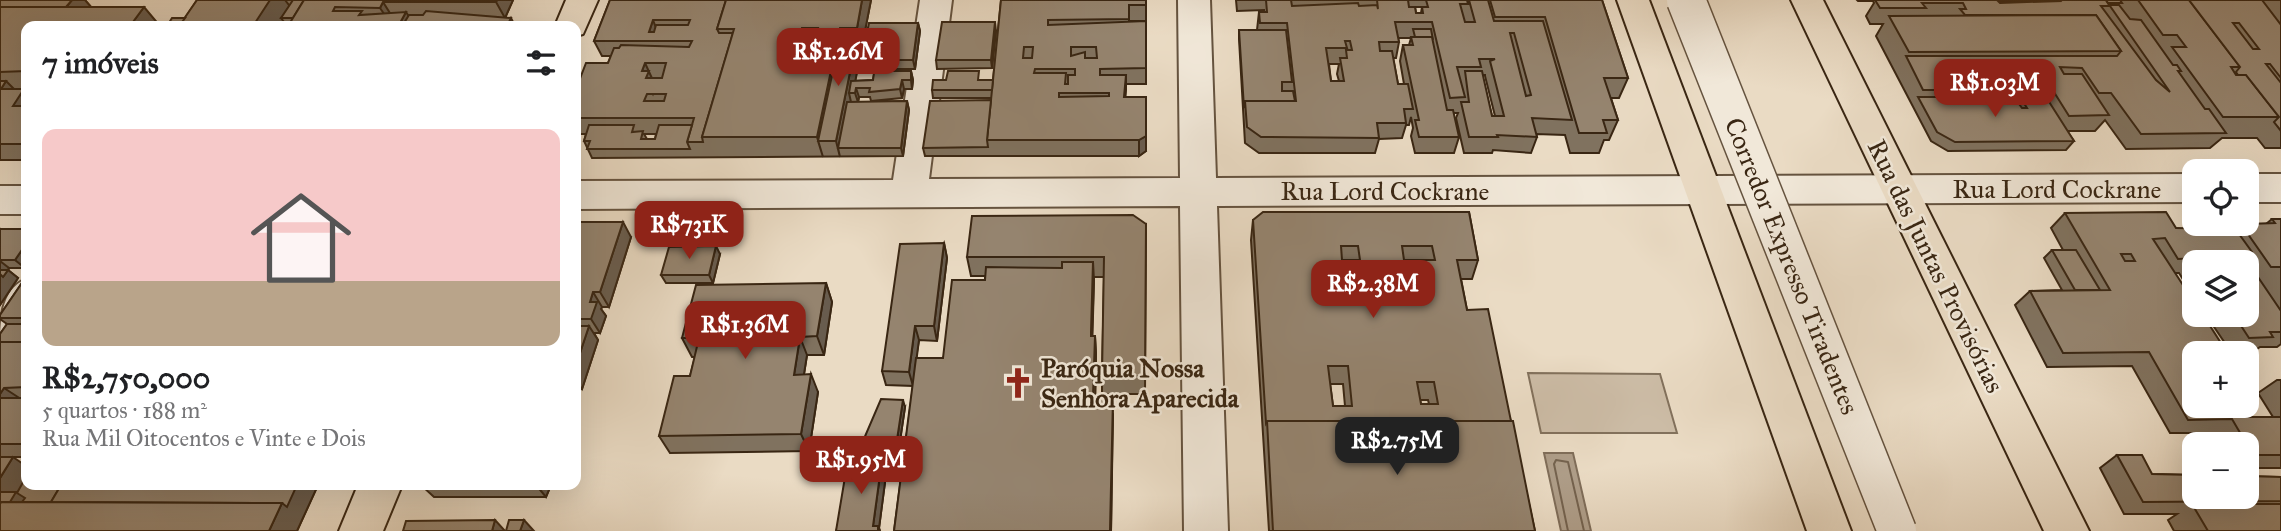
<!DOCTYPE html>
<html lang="pt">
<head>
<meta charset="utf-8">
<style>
  body { margin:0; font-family:"IM FELL Great Primer",serif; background:#f2f2f2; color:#202124; height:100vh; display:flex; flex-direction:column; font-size:26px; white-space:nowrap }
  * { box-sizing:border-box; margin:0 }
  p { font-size:23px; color:#757577 }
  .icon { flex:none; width:38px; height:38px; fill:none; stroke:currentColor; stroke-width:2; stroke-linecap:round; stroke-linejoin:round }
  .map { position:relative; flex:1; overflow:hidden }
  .sheet { position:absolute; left:21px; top:21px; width:560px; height:469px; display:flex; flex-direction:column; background:#fff; border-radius:14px; box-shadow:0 7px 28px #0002 }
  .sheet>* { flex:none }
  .buttons { position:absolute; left:2182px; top:159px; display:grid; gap:14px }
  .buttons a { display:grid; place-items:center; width:77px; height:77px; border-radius:14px; background:#fff; box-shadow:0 7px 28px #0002; font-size:35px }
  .price { position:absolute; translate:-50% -60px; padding:0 16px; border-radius:14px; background:#8f2418; color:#fff; font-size:23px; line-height:46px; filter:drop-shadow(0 2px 4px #0008) }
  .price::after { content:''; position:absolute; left:50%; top:42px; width:21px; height:16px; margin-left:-10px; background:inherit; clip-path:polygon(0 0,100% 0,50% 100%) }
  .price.selected { background:#222; color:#fff }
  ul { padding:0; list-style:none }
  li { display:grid; align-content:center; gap:14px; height:371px; padding:0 21px }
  li span { display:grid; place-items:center; height:217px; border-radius:14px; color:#555 }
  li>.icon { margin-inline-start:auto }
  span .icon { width:126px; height:126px; fill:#fffc; stroke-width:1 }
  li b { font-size:30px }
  h2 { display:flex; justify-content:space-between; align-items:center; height:84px; padding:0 21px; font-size:30px }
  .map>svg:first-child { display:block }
  .green { fill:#ccbca6; stroke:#82715c; stroke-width:2 }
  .water { fill:#ae9d88; stroke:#7f6d59; stroke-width:2 }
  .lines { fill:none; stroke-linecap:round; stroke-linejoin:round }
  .shore { stroke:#74624e; stroke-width:2 }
  .minor-casing { stroke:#65533f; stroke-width:4 }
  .major-casing { stroke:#392613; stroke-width:4 }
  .highway-casing { stroke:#392613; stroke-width:4 }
  .minor { fill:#f1e8d9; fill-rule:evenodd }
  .major { fill:#eadbc4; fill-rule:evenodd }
  .highway { fill:#eadbc4; fill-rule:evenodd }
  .minor-bridge-casing { stroke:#65533f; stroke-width:41; stroke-linecap:butt }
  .minor-bridge { stroke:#f1e8d9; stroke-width:38 }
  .wall { fill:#80725f; stroke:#392613; stroke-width:2; fill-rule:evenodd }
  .shaded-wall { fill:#685c4e; stroke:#392613; stroke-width:2 }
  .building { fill:#95846f; stroke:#392613; stroke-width:2; fill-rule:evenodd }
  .labels { text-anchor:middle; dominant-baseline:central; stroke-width:5; stroke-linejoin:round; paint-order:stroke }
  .street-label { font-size:26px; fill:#392613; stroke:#f1e8d9 }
  .poi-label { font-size:26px; font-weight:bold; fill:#392613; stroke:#f1e8d9; text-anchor:start }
</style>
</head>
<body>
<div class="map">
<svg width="2281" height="531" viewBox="0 0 2281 531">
  <rect width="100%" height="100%" fill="#eadbc4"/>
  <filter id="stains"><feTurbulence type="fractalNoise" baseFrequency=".00286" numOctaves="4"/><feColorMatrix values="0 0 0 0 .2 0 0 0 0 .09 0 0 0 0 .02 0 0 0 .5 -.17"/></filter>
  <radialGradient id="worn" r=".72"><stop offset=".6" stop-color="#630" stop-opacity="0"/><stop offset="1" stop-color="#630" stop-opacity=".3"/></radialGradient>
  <!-- green -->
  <path class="green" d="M1528,373L1660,374L1677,433H1541Z"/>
  <!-- water -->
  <path class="water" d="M1544,453H1573L1591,531H1561Z"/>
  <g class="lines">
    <!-- shore -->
    <path class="shore" d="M1568,531L1554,464L1556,460L1568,462L1584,531"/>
    <defs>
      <g id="minor">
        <path d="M920,0H952L929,179L1180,178L1178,0H1210L1216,178L2194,174V202L1217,206L1228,531H1184L1180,206L576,209V181L893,180Z"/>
        <rect x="2247" y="174" width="34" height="28"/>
        <rect x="0" y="186" width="26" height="28"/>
        <path d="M26,279C27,308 32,340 0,351C0,322 0,290 26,279Z"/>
      </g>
      <g id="major">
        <path d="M566,0H598L583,34L576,36V26H555Z"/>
        <path d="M358,485H402L383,531H339Z"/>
      </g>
      <g id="highway">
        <path d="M1617,0H1649L1851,531H1807Z"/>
        <path d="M1791,0H1823L2089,531H2044Z"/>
      </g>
    </defs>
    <!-- minor casing -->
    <use href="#minor" class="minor-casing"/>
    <!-- major casing -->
    <use href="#major" class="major-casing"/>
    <!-- highway casing -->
    <use href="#highway" class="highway-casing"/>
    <!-- minor -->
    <use href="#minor" class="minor"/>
    <!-- major -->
    <use href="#major" class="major"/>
    <!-- highway -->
    <use href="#highway" class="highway"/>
    <defs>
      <path id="minor-bridge" d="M1686,0L1897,531"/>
    </defs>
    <!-- minor-bridge casing -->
    <use href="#minor-bridge" class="minor-bridge-casing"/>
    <!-- minor-bridge -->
    <use href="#minor-bridge" class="minor-bridge"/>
  </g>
  <!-- wall -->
  <g class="wall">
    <path d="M0,0H85L91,7L26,26V160H0Z"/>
    <path d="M197,0H513L505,18L515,26H287L284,22L185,18Z"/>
    <path d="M610,0H871L855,81L873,80L875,69H864L861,60L918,23L920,31L915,69H888V71H911L913,80L912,89H904L902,98L871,101L870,97H859L858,102L907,101L909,110L903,156L592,158L584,141L586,134H576V89L608,63L611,56H602L594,41ZM644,134H656L655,139H647Z"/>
    <path d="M1001,0H1146V21H1129V22L1146,21V84H1126L1125,97L1146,151L1139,156H925L923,148L991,100V98H933L932,90L980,80H993Z"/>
    <path d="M1236,0H1602L1628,78L1619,98H1611L1618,120L1609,140H1604L1599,153H1570L1565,135L1536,134L1537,137L1531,153L1493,150L1492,153H1464L1456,118L1458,113H1453L1459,137L1454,153H1415L1411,136L1413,128L1411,117L1409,125H1406L1402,138L1379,139L1375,153H1259L1245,143L1239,39V30H1257L1259,12H1264V10L1237,11ZM1415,7H1422L1421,13H1416ZM1398,38H1411L1409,45H1403L1400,61L1404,84H1398L1393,58H1396L1399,42ZM1329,64H1339L1337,74L1339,81H1331ZM1482,75H1485V76L1495,116H1492Z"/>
    <path d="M1857,0H2281V148H2265L2257,138H2222L2210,148L2126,149L2105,120L2095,131H2067L2074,141L2066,150L1948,151L1931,141L1876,36L1883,24H1870L1866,16L1874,3L1873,1H1858ZM1998,1H2036L2037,2L2000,3Z"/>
    <path d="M996,31L992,68L937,69L936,60Z"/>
    <path d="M1469,212L1478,260L1472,279H1461L1467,310L1511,421L1535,531H1269L1251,240L1253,220ZM1330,384H1343L1345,406H1333ZM1420,400H1428L1429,404H1421Z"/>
    <path d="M2065,213L2176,228L2232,234H2235L2247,224H2266L2272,219H2281V344L2277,347H2260L2254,351L2231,352L2206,315H2247V262H2194V297L2179,273H2175L2194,354V406L2231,417H2273L2258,393L2277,380H2281V468H2247V444H2220L2213,433H2170L2132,366L2047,367L2015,305L2030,291L2062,290L2044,258L2052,250H2063L2051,228Z"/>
    <path d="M576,222L631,237L609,307H602L601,309L606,316L600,333H594L598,340L582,389H576Z"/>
    <path d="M1146,224L1145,394H1102V376L1104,277H1094L1092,336H1095L1096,354L1095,397L1113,414L1111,531H894L913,386L886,385L882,371L944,243L947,258L937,341L919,340L916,358H943L985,280V276H971L967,257Z"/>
    <path d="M0,229L25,268H9L8,270L18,278L0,305Z"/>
    <path d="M720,254L713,283H666L661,275Z"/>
    <path d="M26,277V457H4L26,485H318L297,531H0V334L7,324L0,319V315Z"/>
    <path d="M826,283L832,302L824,355H807L804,374L818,392L809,451L670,453L659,436L690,376L695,357H692L682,338Z"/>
    <path d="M905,407L897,461H885L887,467L879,528L880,531H836L860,470L861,462H860L857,455Z"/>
    <path d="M2117,455L2152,474L2281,477V531H2174L2168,520L2177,514H2124L2100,468Z"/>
    <path d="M421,485H551L546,497H434Z"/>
  </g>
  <!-- shaded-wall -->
  <g class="shaded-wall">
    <path d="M72,0H85L92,8L63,11Z"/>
    <path d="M264,0H285L292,9L281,18L284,22L281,26H253Z"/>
    <path d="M497,0H513L505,18L496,2Z"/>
    <path d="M862,0H871L853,93H849L851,102L838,148L840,157L836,141L858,33L857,28Z"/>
    <path d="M383,2L393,18L391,24L380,8Z"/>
    <path d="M144,7L160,26H130Z"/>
    <path d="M406,12L415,26L400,23Z"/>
    <path d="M511,18L515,26H507Z"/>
    <path d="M653,20L659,36L649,32Z"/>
    <path d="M995,22L996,31L992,68L991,60Z"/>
    <path d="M918,23L920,31L915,69L913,60Z"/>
    <path d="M802,28L808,49L800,40Z"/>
    <path d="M840,28L845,49L818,141L823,157L817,137Z"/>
    <path d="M645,63L656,87L653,94L642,71Z"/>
    <path d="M911,71L913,80L912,89L911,80Z"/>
    <path d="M1126,75V90L1124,113V97Z"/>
    <path d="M902,80L904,89L902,98L900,89Z"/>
    <path d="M6,81L20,95L24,89L26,91V119L13,106L1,89Z"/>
    <path d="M856,88L859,97L858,102L855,93Z"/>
    <path d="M907,101L909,110L903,156L901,148Z"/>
    <path d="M1146,136V151L1139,156V140Z"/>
    <path d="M623,222L631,237L609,307L600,292Z"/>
    <path d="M944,243L947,258L937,341L934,326Z"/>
    <path d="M26,244V266L25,268L15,260Z"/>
    <path d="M716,246L720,254L713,283L709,275Z"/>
    <path d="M0,261L9,268L3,277L8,270L18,278L0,305Z"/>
    <path d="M1093,262L1094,281L1092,351L1091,332Z"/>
    <path d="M826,283L832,302L824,355L817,336Z"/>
    <path d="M593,292L602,307L601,309L606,316L600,333L591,319L590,302Z"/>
    <path d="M589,326L598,340L582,389L576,381V365Z"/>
    <path d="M915,326L919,340L913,386L909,372Z"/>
    <path d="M1095,336L1096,354L1095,415L1093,397Z"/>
    <path d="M800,337L807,355L801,393L794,375Z"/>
    <path d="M811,374L818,392L809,451L801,434Z"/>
    <path d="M4,388L24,401L0,400V394Z"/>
    <path d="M576,396L579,400L576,409Z"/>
    <path d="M1113,397L1111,531H1110Z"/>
    <path d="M903,400L905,407L897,461L895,453Z"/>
    <path d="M883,453L887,467L879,528L880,531H875L873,526Z"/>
    <path d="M13,457L26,466V481L36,505L21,531L0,498V478Z"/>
    <path d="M297,485H318L297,531H269L282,503Z"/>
    <path d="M536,485H551L546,497Z"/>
    <path d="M495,520L505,531H492Z"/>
    <path d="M524,520L534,531H520Z"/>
  </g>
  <!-- building -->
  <g class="building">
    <path d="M0,0H72L66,7H0Z"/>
    <path d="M197,0H270L253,26H179Z"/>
    <path d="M293,0H304L293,18H281Z"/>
    <path d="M304,0H497L496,2H383L380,8L335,7L333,11H362L359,15L406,12L400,23H404L409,15H423L426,11L511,18L507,26H288Z"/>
    <path d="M610,0H726L717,29L719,33H733L702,137L703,142H687L694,118H576V89L586,63H608L614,48H619L621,45L689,47L692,41H594ZM653,20H690L688,25H656L654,32H649ZM645,63H666L662,78H646L649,71H642ZM647,94H666L664,101H644Z"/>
    <path d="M726,0H862L857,28H840L817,137H702L734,29H717ZM802,28H818L816,39L800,40Z"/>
    <path d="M1001,0H1146V5H1129V19L1048,20V25L1146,21V68L1100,69V75H1126L1124,97H1146V136L1139,140H987ZM1024,47H1033L1032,58H1023ZM1071,47H1096L1097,58H1085V52L1071,56ZM1035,69H1075V75H1068V84H1065L1066,73H1034ZM1059,93H1109V96L1059,97Z"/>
    <path d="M1266,0H1291L1292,6L1358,3L1359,6L1377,5L1378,9L1377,0H1408L1409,7H1415L1416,13H1423L1422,7H1428L1426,0H1467L1468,4H1460L1465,22H1475L1469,0H1488L1494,21H1543L1572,120L1532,118L1537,137L1497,135L1498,137H1469L1461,102H1469L1465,71H1482L1492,116H1504L1490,61L1495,59H1479L1481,67H1457L1465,97L1450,98L1432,22H1395L1399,42H1379L1380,51H1392L1398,84H1408L1413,109H1404L1406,123H1377L1379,138L1261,137L1247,127L1245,101H1296L1287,23H1260L1259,12H1267ZM1510,33H1514L1531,95L1526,96ZM1345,41H1350L1352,50H1346L1347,58H1340L1344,81H1331L1326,48H1347Z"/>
    <path d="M1490,0H1602L1628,78H1604L1618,120H1603L1607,133H1579L1545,17H1495Z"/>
    <path d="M1875,0H1997L2000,3L2060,1L2059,0H2106L2109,5H2119L2130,19L2141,20L2173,65H2177L2181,71H2178L2205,109H2209L2226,133L2141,134L2111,93H2099L2082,68L2060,67L2064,74H2082L2109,115L2069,116L2042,73L2051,90H1923L1906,56H2117L2121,51L2096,15H1965L1960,9H1966L1963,3H1922L1926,8H1880ZM2101,6H2110L2170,92L2156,80ZM1959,62H1966L1976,77H1968Z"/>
    <path d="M2106,0H2120L2122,3H2108Z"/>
    <path d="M2138,0H2189L2240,67H2231L2236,75H2246L2279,117H2223L2172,47H2186L2177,35H2163Z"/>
    <path d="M2189,0H2262L2281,25V78L2270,64H2266L2281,83V131L2274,122L2279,117L2246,75H2238L2236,72L2240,67ZM2233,23H2239L2259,49H2253Z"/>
    <path d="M0,7H144L130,26H26V71L0,72Z"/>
    <path d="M2096,15L2121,51L1909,52L1889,16Z"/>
    <path d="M172,18H185L179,26H167Z"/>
    <path d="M942,22H995L991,60H936Z"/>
    <path d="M869,23H918L913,60H861Z"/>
    <path d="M1413,29H1431L1433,40L1432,37H1415Z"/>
    <path d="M1239,30H1286L1292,82H1282V91H1293L1295,101H1245L1244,108Z"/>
    <path d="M841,33H858L836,141H818Z"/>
    <path d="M1411,37H1432L1447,110H1453L1459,137H1419L1415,120H1419L1403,45H1413Z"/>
    <path d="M875,66H887L886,71H911V80H902L900,89L869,92L870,88H856L855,93H849L851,81L873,80Z"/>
    <path d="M948,71H979L978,80H993L992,90H932L933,80H946Z"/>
    <path d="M0,81H6L1,89H24L13,106H26V144H0Z"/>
    <path d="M1918,97H2014L2022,108H2027L2020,97H2046L2074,141L1955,142L1937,132Z"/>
    <path d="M991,100L987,140L988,147L923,148L930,101Z"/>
    <path d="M907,101L901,148H838L847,102Z"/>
    <path d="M589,125H634L632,132L643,131L641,139H655L659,125H692L687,142L690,149H587L590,141H584Z"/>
    <path d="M1263,212H1469L1478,260H1457L1467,310L1488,309L1511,421H1267L1266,423L1253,220ZM1341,246H1358L1360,260H1342ZM1402,246H1432L1435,260H1404ZM1328,366H1348L1352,406H1333ZM1417,382H1434L1438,404H1421Z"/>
    <path d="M2166,212L2176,228L2228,229L2232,234H2239L2252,252H2241L2281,311V332H2270L2273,337L2249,338L2234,315H2247V262H2199L2196,258L2178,259L2165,238L2153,239L2194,302V315H2203L2228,354H2194V406H2224L2231,417H2281V455H2253L2232,419L2188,420L2149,352L2063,353L2030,291L2110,290L2065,213ZM2121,254H2131L2135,261H2125Z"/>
    <path d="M1133,215L1146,224L1145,376H1102L1104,257H967L972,216Z"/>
    <path d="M2272,219H2281V267H2271L2243,227L2247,224L2275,223Z"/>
    <path d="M576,222H623L600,292H593L590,302H597L591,319H576Z"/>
    <path d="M0,229H26V244L15,260H0Z"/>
    <path d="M944,243L934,326H915L909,372L882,371L900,244Z"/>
    <path d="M716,246L709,275H661L669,247Z"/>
    <path d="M2052,250H2076L2100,290H2075Z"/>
    <path d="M1062,262H1093L1091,332V336H1095L1093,397H1113L1110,531H894L916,358H943L952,280H985L986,267L1062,268Z"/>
    <path d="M0,270H8L3,277L0,274Z"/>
    <path d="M26,277V318H0V315Z"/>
    <path d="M826,283L817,336L800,337L794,375L811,374L801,434L659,436L674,376H690L699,338H682L696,285Z"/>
    <path d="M7,324H26V342H0V334Z"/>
    <path d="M576,326H589L576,365Z"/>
    <path d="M0,342H26V387L4,388L0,394Z"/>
    <rect x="0" y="398" width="26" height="46"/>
    <path d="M881,399L903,400L895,453H863L862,455H857Z"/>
    <path d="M1267,421H1513L1535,531H1273Z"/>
    <path d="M863,453H883L873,526H878V531H836L846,471L860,470Z"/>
    <path d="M2117,455H2142L2152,474L2194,475V497H2247V476L2281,477V501L2143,502Z"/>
    <path d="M0,457H13L0,478Z"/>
    <path d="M26,477V485H61L51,502H22L25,498L17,493Z"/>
    <path d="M61,485H297L287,507L282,503L51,502Z"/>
    <path d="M0,492H16L10,502H1L0,504Z"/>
    <path d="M1,502L282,503L269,531H0V504Z"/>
    <path d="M2192,504H2281V531H2208Z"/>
    <path d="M495,520L492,531H403L406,521Z"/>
    <path d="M509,520H524L520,531H506Z"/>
  </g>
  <!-- icons -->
  <defs>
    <symbol id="church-bare" viewBox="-9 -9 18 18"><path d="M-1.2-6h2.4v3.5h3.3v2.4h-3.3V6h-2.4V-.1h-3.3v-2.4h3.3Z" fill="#8f2418" stroke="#f1e8d9" stroke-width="2.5" paint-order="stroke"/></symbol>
  </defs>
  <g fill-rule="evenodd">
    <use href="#church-bare" x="996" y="361" width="44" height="44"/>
  </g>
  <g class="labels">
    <!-- street labels -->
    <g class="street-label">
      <text x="2057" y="189">Rua Lord Cockrane</text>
      <text x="1385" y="191">Rua Lord Cockrane</text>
      <text transform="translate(1792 266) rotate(68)">Corredor Expresso Tiradentes</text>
      <text transform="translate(1936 266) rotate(64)">Rua das Juntas Provisórias</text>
    </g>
    <!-- poi labels -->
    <g class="poi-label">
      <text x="1041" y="368">Paróquia Nossa<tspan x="1041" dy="30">Senhora Aparecida</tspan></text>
    </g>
  </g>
  <rect width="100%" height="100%" filter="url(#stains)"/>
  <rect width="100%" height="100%" fill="url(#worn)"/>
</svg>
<div class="buttons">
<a><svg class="icon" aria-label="locate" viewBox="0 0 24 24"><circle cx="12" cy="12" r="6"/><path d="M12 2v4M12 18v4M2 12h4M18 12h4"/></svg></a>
<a><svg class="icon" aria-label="layers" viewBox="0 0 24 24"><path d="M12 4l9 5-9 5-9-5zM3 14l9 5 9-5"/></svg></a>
<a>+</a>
<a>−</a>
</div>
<b class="price" style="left:838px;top:88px">R$1.26M</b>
<b class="price" style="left:1995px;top:119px">R$1.03M</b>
<b class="price" style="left:689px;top:261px">R$731K</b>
<b class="price" style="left:1373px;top:320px">R$2.38M</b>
<b class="price" style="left:745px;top:361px">R$1.36M</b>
<b class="price selected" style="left:1397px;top:477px">R$2.75M</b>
<b class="price" style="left:861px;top:496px">R$1.95M</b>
<section class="sheet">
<h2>7 imóveis<svg class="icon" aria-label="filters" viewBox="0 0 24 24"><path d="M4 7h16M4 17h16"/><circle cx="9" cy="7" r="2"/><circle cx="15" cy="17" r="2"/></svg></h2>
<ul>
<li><span style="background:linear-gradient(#f6c9c9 70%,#b9a48a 0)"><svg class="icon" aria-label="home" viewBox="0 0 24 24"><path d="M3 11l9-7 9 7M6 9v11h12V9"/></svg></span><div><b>R$2,750,000</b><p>5 quartos · 188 m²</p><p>Rua Mil Oitocentos e Vinte e Dois</p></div></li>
</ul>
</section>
</div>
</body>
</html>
